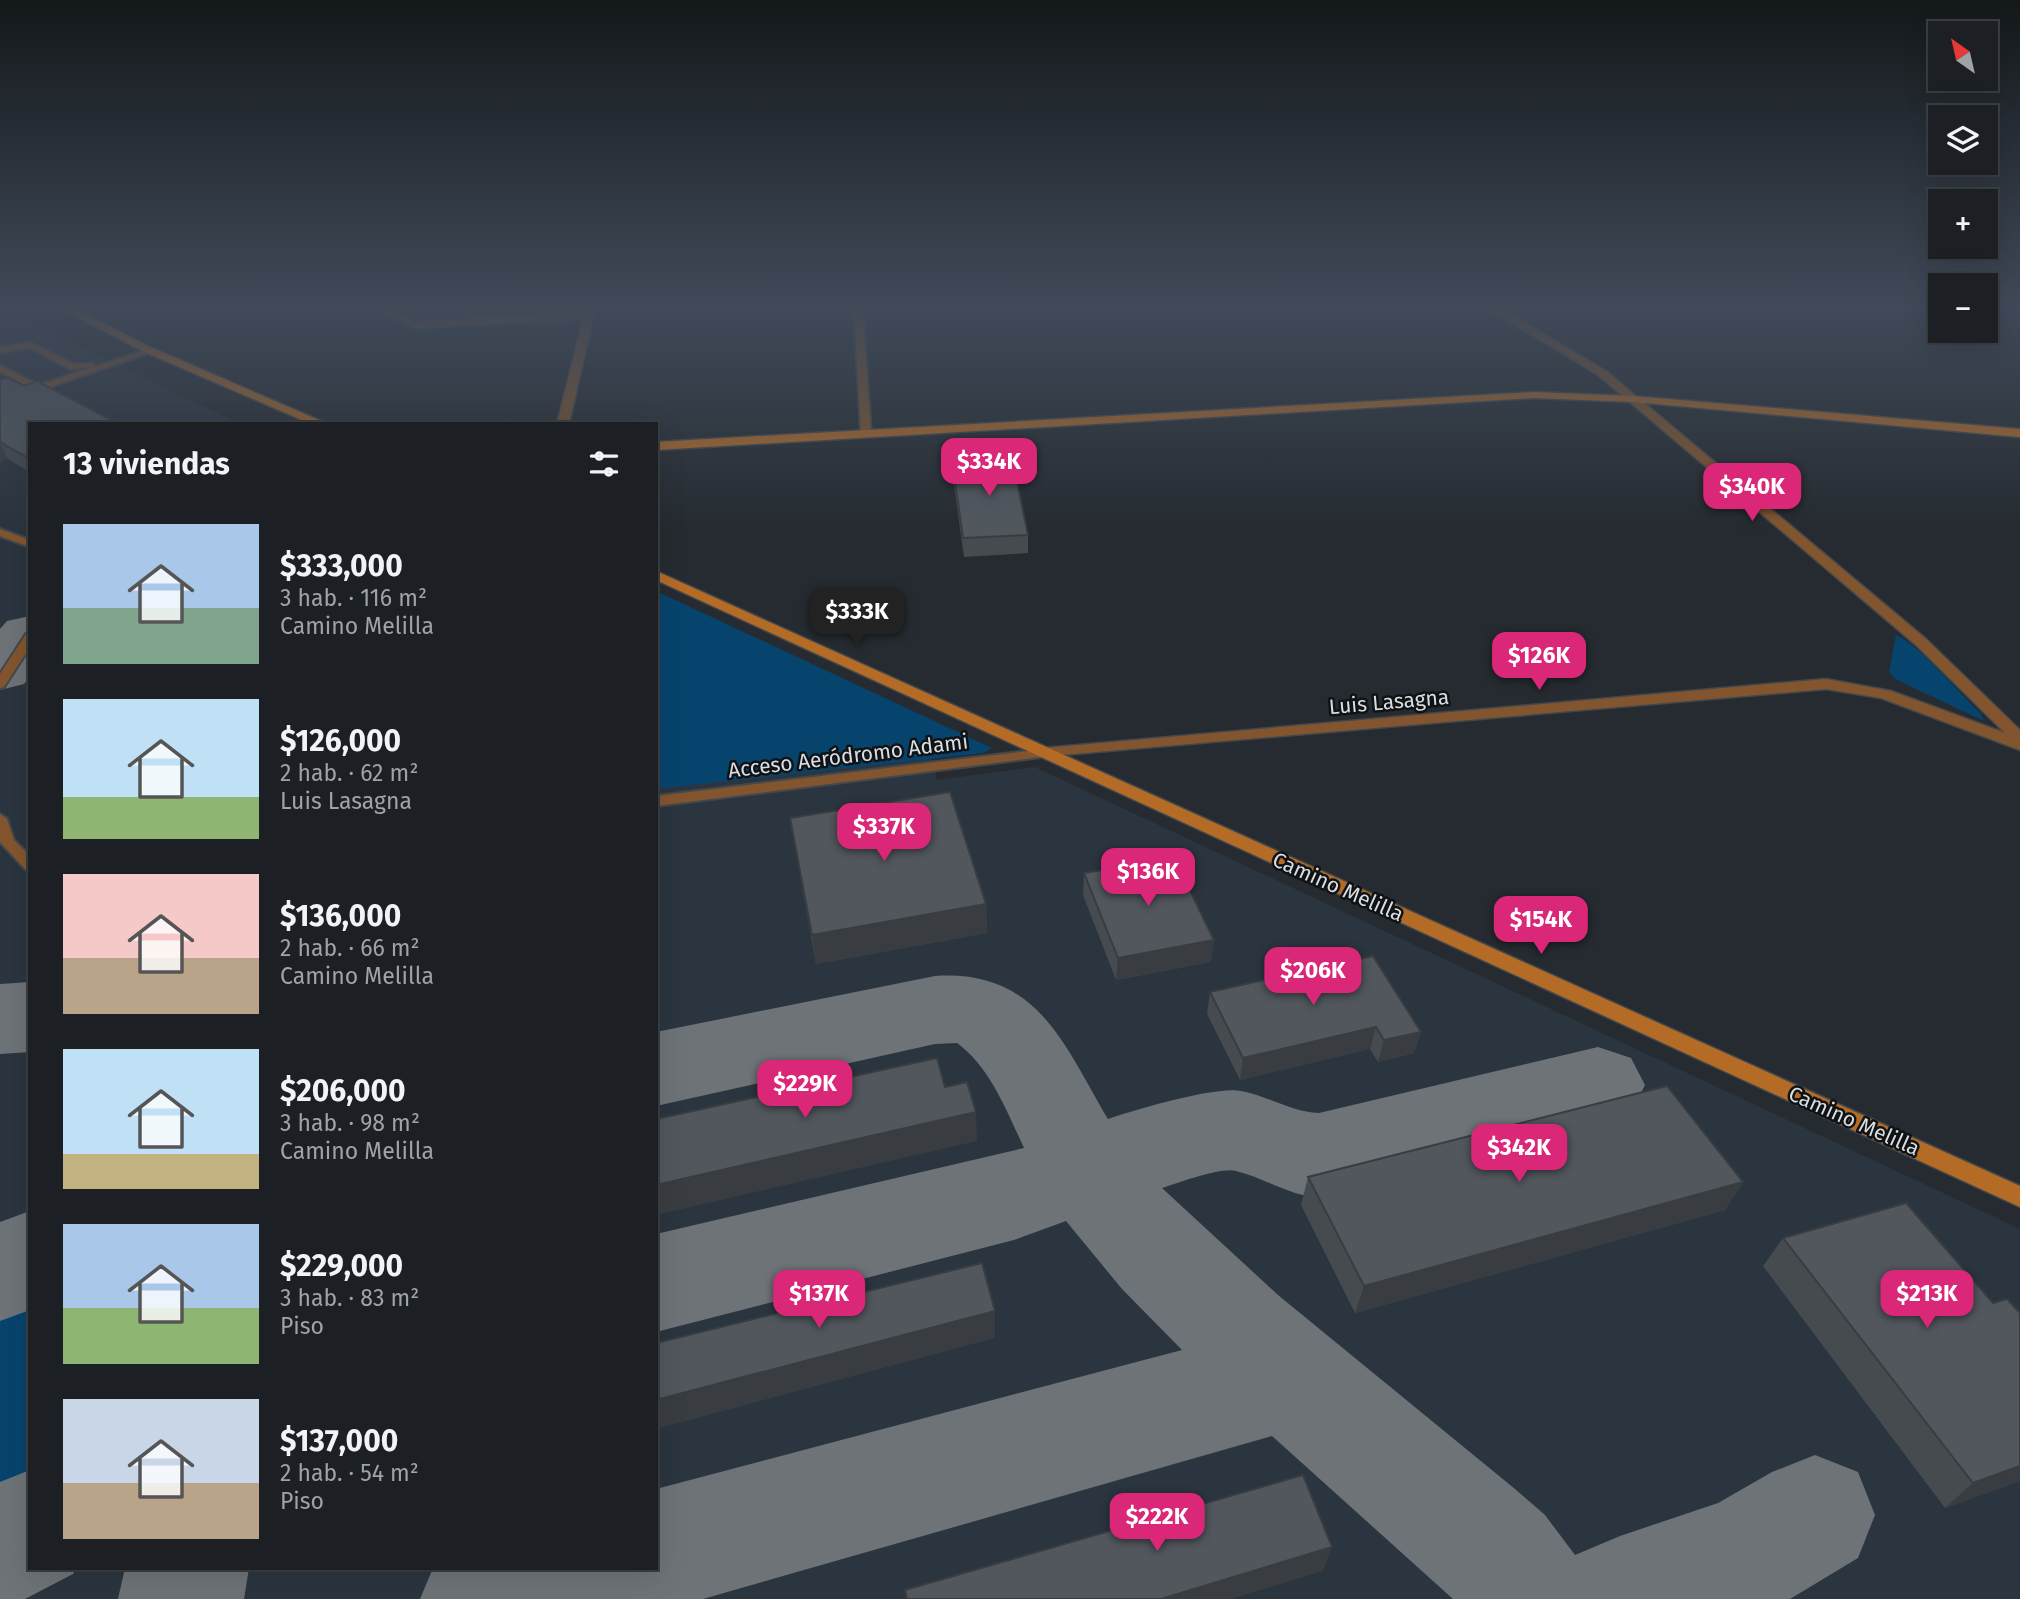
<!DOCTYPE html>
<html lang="es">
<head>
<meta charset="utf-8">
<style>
  body { margin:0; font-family:"Fira Sans",sans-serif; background:#292d31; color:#f1f3f6; height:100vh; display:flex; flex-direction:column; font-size:26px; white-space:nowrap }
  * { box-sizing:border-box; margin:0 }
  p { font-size:23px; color:#a0a3a6 }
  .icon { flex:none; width:38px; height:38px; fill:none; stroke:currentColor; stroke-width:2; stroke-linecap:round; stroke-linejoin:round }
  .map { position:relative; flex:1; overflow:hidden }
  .sheet { position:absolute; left:28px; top:422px; width:630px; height:1148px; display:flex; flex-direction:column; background:#1c2024; border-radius:0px; box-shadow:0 7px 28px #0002,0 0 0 2px #3a3e41 }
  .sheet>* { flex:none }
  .needle { width:46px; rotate:326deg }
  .tools { position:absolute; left:1928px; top:21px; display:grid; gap:14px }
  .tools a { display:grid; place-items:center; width:70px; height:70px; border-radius:0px; background:#1c2024; box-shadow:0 7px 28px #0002,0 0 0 2px #3a3e41; font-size:35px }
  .price { position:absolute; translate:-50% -60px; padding:0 16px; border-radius:14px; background:#db2777; color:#fff; font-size:23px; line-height:46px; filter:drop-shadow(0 2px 4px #0008) }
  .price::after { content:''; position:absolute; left:50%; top:42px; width:21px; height:16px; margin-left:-10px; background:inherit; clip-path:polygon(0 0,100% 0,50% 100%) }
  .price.selected { background:#222; color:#fff }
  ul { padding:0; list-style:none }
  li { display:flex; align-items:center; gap:21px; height:175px; padding:0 35px }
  li span { display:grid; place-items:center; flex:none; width:196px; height:140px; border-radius:0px; color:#555 }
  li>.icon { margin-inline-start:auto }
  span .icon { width:84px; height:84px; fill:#fffc; stroke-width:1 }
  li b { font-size:30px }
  h2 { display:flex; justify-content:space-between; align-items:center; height:84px; padding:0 35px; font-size:30px }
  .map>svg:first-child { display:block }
  .built { fill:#2b353f }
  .green { fill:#07446d }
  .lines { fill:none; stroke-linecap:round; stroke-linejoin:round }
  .taxiway { fill:#6e7378; fill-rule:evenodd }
  .lane-casing { stroke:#42484c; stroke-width:4 }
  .street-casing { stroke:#42484c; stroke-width:3 }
  .secondary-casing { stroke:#42484c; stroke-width:3 }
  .lane { fill:#83552e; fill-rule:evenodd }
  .street { fill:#83552e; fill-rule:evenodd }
  .secondary { fill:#b46b26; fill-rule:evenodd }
  .wall { fill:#464b50 }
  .shaded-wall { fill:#393d41 }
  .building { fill:#51575d; stroke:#393d41; stroke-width:2 }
  .labels { text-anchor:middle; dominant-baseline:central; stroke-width:5; stroke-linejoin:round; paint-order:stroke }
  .street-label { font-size:21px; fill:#dadee2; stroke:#101315 }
</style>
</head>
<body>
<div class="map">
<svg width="2020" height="1599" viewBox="0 0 2020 1599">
  <rect width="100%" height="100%" fill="#252b30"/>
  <!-- built -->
  <path class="built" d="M0,309L239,423L30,424V1568H656V619L929,750L937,780L1035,767L2020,1229V1599H0Z"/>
  <!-- green -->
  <g class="green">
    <path d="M656,591L992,748L984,753L656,789Z"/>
    <path d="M1896,635C1921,646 1959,693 1980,713L1984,721L1895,679L1889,672Z"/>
    <path d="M30,1293V1483L0,1494V1308Z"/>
  </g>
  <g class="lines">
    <!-- taxiway -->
    <g class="taxiway">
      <path d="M30,616V677L24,684L0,690V629L7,621Z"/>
      <path d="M935,976C1038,969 1064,1045 1108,1119C1135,1110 1215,1086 1241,1091C1268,1096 1292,1112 1319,1113L1598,1047L1631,1058L1645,1085L1631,1112L1598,1123L1319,1197C1289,1196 1265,1178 1236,1171C1219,1167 1180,1183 1162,1188L1278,1295L1515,1489L1545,1515L1575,1555L1620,1536L1718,1503L1772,1472L1815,1455L1858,1472L1875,1515L1858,1558L1790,1599H1453L1272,1436L703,1599H420L433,1568H656V1489L1182,1350L1122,1289L1066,1221L1014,1240L656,1332V1234L1024,1148C1007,1112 991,1068 957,1043L935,1044L656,1106V1032Z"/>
      <path d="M30,982V1052L0,1054V984Z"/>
      <path d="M30,1211V1310L0,1321V1222Z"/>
      <path d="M30,1470V1568H76L73,1574L25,1599H0V1482Z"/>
      <path d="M125,1568H249L244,1599H118Z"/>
    </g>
    <defs>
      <g id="lane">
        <path d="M854,305H862L871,433L866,436L861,433Z"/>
        <path d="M30,342L74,364L94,363V367L148,349L155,351L41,390L0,395V389L28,386L0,372V365L39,385L92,367L70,369L29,348L0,353V347Z"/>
        <path d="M0,529L30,540V547L0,536Z"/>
        <path d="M30,633V647L4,687L0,688V674L26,634Z"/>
        <path d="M1044,749L1051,753L1049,756L656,806V796Z"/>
        <path d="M0,814L7,819L14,840L30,856V870L25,869L0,842Z"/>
      </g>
      <g id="street">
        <path d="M367,305H381L417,322L584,312L586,305H596L569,424H557L583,319L416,328Z"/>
        <path d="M1482,305H1495L1606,371L1926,639L2020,730V750L1881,698L1826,689L1038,757L1036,753L1044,748L1826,679L1891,691L2005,733L1916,645L1598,375Z"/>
      </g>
      <g id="secondary">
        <path d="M54,305H68L148,346L328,424H311L140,350Z"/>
        <path d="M1534,392L1633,396L2020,429V437L1633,402L1534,398L656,450V442Z"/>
        <path d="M656,571L2020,1186V1207L656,580Z"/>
      </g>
    </defs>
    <!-- lane casing -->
    <use href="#lane" class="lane-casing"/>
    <!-- street casing -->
    <use href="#street" class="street-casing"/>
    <!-- secondary casing -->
    <use href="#secondary" class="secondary-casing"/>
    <!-- lane -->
    <use href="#lane" class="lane"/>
    <!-- street -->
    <use href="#street" class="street"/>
    <!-- secondary -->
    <use href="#secondary" class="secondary"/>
  </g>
  <!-- wall -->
  <g class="wall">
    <path d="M0,379L30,424V472L8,459L0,462Z"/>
    <path d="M952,460L1028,535V553L964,557L953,478Z"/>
    <path d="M790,818L986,904L987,933L816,964L795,847Z"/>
    <path d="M1084,873L1211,962L1116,980L1083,895Z"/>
    <path d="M1210,992L1421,1032L1414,1053L1378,1062L1370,1049L1240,1080L1207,1014Z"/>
    <path d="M1308,1177L1743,1182L1725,1210L1355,1313L1301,1205Z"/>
    <path d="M1783,1238L1993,1303L2020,1481L1945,1508L1763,1266Z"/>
  </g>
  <!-- shaded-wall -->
  <g class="shaded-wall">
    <path d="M0,444L8,459L0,462Z"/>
    <path d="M986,904L987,933L816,964L812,935Z"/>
    <path d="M1214,940L1211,962L1116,980L1118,958Z"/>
    <path d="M1376,1027L1370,1049L1240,1080L1243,1058Z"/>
    <path d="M1421,1032L1414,1053L1378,1062L1384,1040Z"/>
    <path d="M976,1112L977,1141L656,1215V1185Z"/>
    <path d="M1743,1182L1725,1210L1355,1313L1364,1286Z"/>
    <path d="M995,1311V1338L656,1429V1400Z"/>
    <path d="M2020,1466V1481L1945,1508L1973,1483Z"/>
    <path d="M1332,1547L1323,1571L1231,1599H1161Z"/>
  </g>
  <!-- building -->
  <g class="building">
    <path d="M9,378L24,386L37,381L119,424H30V459L0,442V379Z"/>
    <path d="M1012,458L1028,535L963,538L952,460Z"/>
    <path d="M950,792L986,904L812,935L790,818Z"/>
    <path d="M1174,858L1214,940L1118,958L1084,873Z"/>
    <path d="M1373,956L1421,1032L1384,1040L1376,1027L1243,1058L1210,992Z"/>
    <path d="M937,1058L945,1087L967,1082L976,1112L656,1185V1119Z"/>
    <path d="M1667,1086L1743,1182L1364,1286L1308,1177Z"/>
    <path d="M1906,1203L1993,1303L2007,1299L2020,1313V1466L1973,1483L1783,1238Z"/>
    <path d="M982,1263L995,1311L656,1400V1343Z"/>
    <path d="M1303,1475L1332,1547L1161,1599H907L905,1590Z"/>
  </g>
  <!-- sky -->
  <linearGradient id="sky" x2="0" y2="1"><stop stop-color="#14181a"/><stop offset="0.58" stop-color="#404a59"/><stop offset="1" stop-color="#404a59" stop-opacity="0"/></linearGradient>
  <rect width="2020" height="529" fill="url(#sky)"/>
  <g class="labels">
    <!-- street labels -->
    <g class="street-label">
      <text transform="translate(1389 702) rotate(-5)">Luis Lasagna</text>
      <text transform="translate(848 756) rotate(-7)">Acceso Aeródromo Adami</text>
      <text transform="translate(1338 887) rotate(24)">Camino Melilla</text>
      <text transform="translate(1854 1121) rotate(24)">Camino Melilla</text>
    </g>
  </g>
</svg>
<div class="tools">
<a><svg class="needle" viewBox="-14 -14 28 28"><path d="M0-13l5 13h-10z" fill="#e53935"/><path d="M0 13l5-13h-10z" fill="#a0a3a6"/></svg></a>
<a><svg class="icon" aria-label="layers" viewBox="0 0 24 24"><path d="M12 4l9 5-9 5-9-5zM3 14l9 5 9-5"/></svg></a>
<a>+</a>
<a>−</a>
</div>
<b class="price" style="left:989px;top:498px">$334K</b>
<b class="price" style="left:1752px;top:523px">$340K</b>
<b class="price selected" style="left:857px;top:648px">$333K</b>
<b class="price" style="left:1539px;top:692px">$126K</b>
<b class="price" style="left:884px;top:863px">$337K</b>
<b class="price" style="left:1148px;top:908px">$136K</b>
<b class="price" style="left:1541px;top:956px">$154K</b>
<b class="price" style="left:1313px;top:1007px">$206K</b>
<b class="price" style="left:805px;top:1120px">$229K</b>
<b class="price" style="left:1519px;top:1184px">$342K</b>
<b class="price" style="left:819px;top:1330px">$137K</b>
<b class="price" style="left:1927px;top:1330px">$213K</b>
<b class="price" style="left:1157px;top:1553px">$222K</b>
<section class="sheet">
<h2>13 viviendas<svg class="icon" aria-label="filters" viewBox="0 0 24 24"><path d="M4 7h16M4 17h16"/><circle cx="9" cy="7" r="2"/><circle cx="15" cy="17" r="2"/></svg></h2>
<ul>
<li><span style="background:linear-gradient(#a9c7e8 60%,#7fa58c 0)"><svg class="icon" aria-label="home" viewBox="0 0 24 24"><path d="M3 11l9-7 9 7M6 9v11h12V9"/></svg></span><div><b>$333,000</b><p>3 hab. · 116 m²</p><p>Camino Melilla</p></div></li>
<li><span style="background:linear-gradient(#bfe0f5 70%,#8fb573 0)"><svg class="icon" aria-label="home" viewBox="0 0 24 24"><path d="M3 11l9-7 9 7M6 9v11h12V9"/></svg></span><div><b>$126,000</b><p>2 hab. · 62 m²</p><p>Luis Lasagna</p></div></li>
<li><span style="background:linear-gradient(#f6c9c9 60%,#b9a48a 0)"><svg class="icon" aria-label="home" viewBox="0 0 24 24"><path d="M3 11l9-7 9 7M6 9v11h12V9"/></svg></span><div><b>$136,000</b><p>2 hab. · 66 m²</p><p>Camino Melilla</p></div></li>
<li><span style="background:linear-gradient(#bfe0f5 75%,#c2b280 0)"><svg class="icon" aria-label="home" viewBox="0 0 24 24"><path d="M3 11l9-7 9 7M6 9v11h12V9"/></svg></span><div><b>$206,000</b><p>3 hab. · 98 m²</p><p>Camino Melilla</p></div></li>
<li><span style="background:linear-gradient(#a9c7e8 60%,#8fb573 0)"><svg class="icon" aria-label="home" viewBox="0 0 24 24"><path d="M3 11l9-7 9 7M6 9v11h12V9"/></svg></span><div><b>$229,000</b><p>3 hab. · 83 m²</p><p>Piso</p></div></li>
<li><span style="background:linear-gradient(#c9d6e8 60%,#b9a48a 0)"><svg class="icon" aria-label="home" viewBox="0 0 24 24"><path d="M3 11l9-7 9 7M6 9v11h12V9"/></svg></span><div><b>$137,000</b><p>2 hab. · 54 m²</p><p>Piso</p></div></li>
</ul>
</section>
</div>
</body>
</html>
